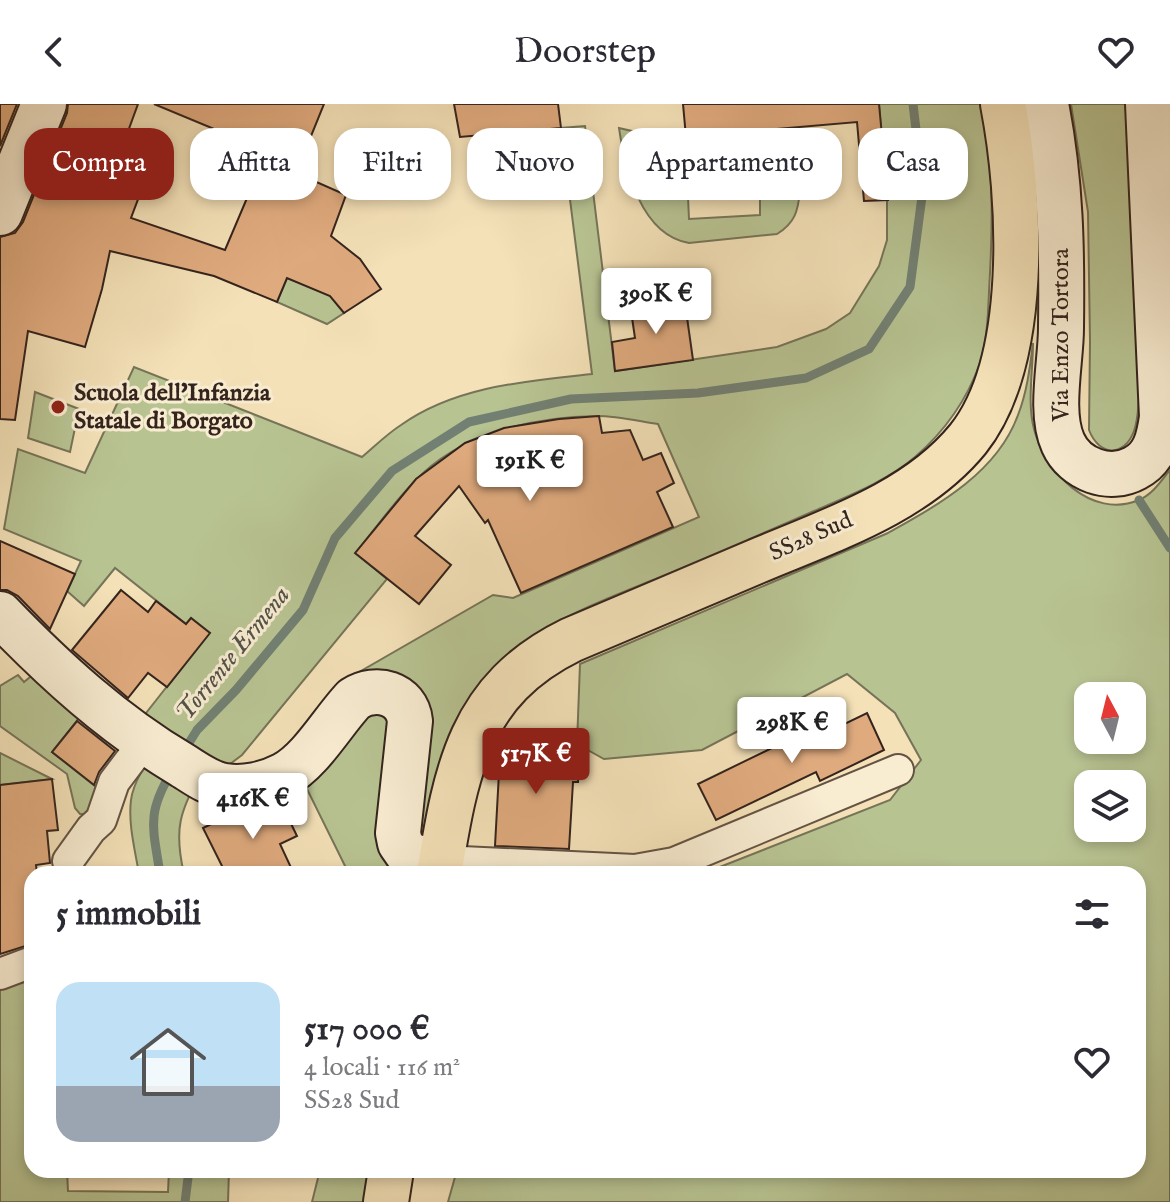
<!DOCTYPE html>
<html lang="it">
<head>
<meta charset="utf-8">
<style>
  body { margin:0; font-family:"IM FELL English",serif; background:#f7f7f7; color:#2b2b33; height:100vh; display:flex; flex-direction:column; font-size:30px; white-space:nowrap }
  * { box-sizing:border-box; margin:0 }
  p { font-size:26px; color:#7c7c81 }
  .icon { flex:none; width:44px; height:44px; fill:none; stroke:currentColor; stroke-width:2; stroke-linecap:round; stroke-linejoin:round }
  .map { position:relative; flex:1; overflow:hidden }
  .side { position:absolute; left:24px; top:762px; width:1122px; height:312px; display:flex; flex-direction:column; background:#fff; border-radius:24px; box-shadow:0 4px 12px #0003 }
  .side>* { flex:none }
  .top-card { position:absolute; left:24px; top:24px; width:1122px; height:72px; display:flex; gap:16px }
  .needle { width:52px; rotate:353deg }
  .tools { position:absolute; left:1074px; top:578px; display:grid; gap:16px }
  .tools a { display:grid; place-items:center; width:72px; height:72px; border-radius:16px; background:#fff; box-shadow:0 4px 12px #0003; font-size:40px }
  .price { position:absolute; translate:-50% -68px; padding:0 18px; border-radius:8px; background:#fff; color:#222; font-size:26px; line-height:52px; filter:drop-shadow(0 2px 4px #0008) }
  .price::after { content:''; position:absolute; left:50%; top:48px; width:24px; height:18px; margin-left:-12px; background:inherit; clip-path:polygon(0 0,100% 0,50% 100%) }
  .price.on { background:#8f2418; color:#fff }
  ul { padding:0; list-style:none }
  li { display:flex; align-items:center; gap:24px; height:200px; padding:0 32px }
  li+li { border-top:2px solid #e1e1e2 }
  li span { display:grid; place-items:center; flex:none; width:224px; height:160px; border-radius:24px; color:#555 }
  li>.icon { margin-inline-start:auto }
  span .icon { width:96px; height:96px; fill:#fffc; stroke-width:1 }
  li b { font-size:34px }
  h2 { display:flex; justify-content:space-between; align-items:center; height:96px; padding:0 32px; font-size:34px }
  .chip { padding:0 28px; border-radius:24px; background:#fff; box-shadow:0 4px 12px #0003; font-size:28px; line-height:72px }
  .chip.on { background:#8f2418; color:#fff }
  header { display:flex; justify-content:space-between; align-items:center; height:104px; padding:0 32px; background:#fff; font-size:36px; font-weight:600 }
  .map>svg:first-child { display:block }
  .green { fill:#b8c392; stroke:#767458; stroke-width:2; fill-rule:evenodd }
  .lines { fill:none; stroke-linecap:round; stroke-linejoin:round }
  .stream { stroke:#728073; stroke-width:9 }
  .building { fill:#dfaa7e; stroke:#34241d; stroke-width:2 }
  .street-casing { stroke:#645344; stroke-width:34 }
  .secondary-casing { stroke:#34241d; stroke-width:48 }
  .primary-casing { stroke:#34241d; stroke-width:48 }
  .street { stroke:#f8ecd1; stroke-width:30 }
  .secondary { stroke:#f8ecd1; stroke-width:44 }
  .primary { stroke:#f4e1b8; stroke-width:44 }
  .poi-dot { fill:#8f2418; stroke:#f8ecd1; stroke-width:3 }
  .labels { text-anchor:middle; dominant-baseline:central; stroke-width:6; stroke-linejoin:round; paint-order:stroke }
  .street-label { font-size:24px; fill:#34241d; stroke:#f8ecd1 }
  .poi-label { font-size:24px; font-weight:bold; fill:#34241d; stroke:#f8ecd1; text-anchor:start }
  .water-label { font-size:26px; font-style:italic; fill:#535248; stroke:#f8ecd1 }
</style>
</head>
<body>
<header><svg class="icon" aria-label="back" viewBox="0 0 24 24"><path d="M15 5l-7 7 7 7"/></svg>Doorstep<svg class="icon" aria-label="heart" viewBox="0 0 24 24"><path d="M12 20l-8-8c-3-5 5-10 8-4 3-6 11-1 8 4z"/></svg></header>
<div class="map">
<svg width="1170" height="1098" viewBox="0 0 1170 1098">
  <rect width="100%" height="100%" fill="#f4e1b8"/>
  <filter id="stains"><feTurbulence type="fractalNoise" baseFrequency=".0025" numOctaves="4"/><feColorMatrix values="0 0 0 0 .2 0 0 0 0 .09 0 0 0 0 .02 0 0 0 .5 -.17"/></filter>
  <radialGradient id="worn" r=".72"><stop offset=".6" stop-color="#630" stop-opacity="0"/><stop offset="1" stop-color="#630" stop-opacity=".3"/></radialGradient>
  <!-- green -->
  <g class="green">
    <path d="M879,0H982C993,56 993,112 990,169C988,199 989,230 980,259C967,296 945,327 915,353C887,377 848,392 814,407C762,430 710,452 658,474C601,497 544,517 499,560L425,743L417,734L429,618L354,571L493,491L513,494L699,413L658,320C638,317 617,312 597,312C533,313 460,329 415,377C393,399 375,425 356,449L387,475L242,651L226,663L205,660C183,705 172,718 184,770H139C135,746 128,720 131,696C134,674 151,653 163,635L139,618L209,529L186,520L115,464L84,502L67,487L81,457L4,425L18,345L85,369L134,263L362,353C375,342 387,330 401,321C456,282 527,277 592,270L561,24L585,22L615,267L777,243L826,225L850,209L879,162L887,136V96Z"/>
    <path d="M1071,0H1132L1139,294C1138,305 1138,316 1134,327C1124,354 1099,352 1089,326L1090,237L1088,108Z"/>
    <path d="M619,24L636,28L664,73L688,93L689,115L760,111V89L800,87C798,107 795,119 777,130L689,139C641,131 625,65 619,24Z"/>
    <path d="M287,174L310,183L317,175L344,209L327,220L277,198Z"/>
    <path d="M1033,239C1033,266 1027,299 1034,325C1045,368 1091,416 1139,396C1153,390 1161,377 1170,366V1098H448L457,1066H1138V770H702L890,696L921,656L895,609L847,570L702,646L604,655L577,640L580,560L888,429C938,401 997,369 1018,311C1027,288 1030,263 1033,239ZM1088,592H1132V636H1088ZM1088,680H1132V724H1088Z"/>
    <path d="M35,288L79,305L70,348L28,334Z"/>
    <path d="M36,568L83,609L52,648L96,683L90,704L84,710H80L75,704L67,670L0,622V582L18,571L24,578Z"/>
    <path d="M389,607L410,770H349L302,675L357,613Z"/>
    <path d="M0,649L52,675L0,681Z"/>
    <path d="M32,864V1066H67L68,1087L168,1088L169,1066H229L228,1098H0V877Z"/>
    <path d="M320,1066H372L367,1098H312Z"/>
  </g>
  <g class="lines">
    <!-- stream -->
    <g class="stream">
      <path d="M1139,396L1170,444"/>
      <path d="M184,647L197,626L236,586L303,506L335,434L392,367L469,318L571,295L698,289L806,274L869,245L910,183L923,85L913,0"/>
      <path d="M160,770C153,723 146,710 172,667"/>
      <path d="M185,1098L189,1066"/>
    </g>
  </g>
  <!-- building -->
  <g class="building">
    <path d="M0,0H17L0,42Z"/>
    <path d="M68,0H138L115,63L146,74L131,114L225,146L267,47L154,0H324L296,69L346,91L331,132L360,155L381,185L344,209L330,192L287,174L277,198L214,172L110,147L102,185L85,243L28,227L15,316L0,315V133L15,129L23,118L67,9Z"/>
    <path d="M454,0H558L561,24L460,33Z"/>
    <path d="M683,0H879L888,96L864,97L857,18L686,33Z"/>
    <path d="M684,192L693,256L615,267L612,238L635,234L630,200Z"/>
    <path d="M599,312L602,329L630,326L643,356L661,349L674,379L657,388L673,423L521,489L488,416L485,419L459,382L415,432L451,461L419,500L355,449L416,375L465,339L504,324L559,315Z"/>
    <path d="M0,437L75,470L50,525L18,492L7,486H0Z"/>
    <path d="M121,486L148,508L156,497L186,520L191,514L210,529L167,583L148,569L128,594L72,546Z"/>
    <path d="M867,609L884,646L820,677L816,668L716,716L698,680L821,620L826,629Z"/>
    <path d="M77,617L115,647L99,668L94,681L52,648Z"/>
    <path d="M512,636L565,639V653H579L578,678H573L569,745L495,742L500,650H511Z"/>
    <path d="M52,675L58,726L47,727L50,759L36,761L37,770H32V840L0,850V681Z"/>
    <path d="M281,699L297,732L280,740L294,770H226L203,724L236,708L259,706Z"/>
  </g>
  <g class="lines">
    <defs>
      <g id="street">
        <path d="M68,757L91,725L101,716L114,678L145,637"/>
        <path d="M441,757L635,766L674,759L898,666"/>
        <path d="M0,870L32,858"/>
      </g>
      <g id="secondary">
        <path d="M1046,0C1061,77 1062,146 1061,224C1061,258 1049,308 1063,339C1075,366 1110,378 1135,364C1155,354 1159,334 1162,313L1148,0"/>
        <path d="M0,109L44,0"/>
        <path d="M0,510C55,567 113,620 182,661C195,669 209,680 225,682C244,685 267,680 284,671C311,657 333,617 354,595C376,581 407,589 410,617L398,729L400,739L409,752L441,757"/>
      </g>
      <g id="primary">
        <path d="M439,770C456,667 469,586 571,536C632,510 694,484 755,458C828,427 916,399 968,335C1030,257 1021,93 1003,0"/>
        <path d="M386,1098L391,1066"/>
      </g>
    </defs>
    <!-- street casing -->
    <use href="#street" class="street-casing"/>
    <!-- secondary casing -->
    <use href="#secondary" class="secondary-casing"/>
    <!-- primary casing -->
    <use href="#primary" class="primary-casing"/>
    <!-- street -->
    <use href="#street" class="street"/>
    <!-- secondary -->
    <use href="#secondary" class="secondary"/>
    <!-- primary -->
    <use href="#primary" class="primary"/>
  </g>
  <!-- markers -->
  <circle class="poi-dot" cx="58" cy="303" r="8"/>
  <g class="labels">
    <!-- street labels -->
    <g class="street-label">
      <text transform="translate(1061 231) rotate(-90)">Via Enzo Tortora</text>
      <text transform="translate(811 433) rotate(-24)">SS28 Sud</text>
    </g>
    <!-- poi labels -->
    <g class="poi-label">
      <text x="74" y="289">Scuola dell'Infanzia<tspan x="74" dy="28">Statale di Borgato</tspan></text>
    </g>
    <!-- water labels -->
    <g class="water-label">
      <text transform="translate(233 550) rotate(-51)">Torrente Ermena</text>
    </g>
  </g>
  <rect width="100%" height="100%" filter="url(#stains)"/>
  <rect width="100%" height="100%" fill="url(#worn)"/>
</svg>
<div class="tools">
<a><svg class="needle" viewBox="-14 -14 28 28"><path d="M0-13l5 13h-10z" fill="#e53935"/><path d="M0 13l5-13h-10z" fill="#7c7c81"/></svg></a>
<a><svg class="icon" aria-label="layers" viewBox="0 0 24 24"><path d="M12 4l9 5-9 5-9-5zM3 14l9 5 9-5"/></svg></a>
</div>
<b class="price" style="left:656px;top:232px">390K €</b>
<b class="price" style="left:530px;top:399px">191K €</b>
<b class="price" style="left:792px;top:661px">298K €</b>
<b class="price on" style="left:536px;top:692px">517K €</b>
<b class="price" style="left:253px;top:737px">416K €</b>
<div class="top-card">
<a class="chip on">Compra</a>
<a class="chip">Affitta</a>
<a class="chip">Filtri</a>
<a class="chip">Nuovo</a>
<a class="chip">Appartamento</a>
<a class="chip">Casa</a>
</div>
<section class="side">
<h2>5 immobili<svg class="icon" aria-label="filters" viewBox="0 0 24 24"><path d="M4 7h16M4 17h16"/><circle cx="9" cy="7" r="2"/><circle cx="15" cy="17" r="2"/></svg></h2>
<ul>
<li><span style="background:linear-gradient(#bfe0f5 65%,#9aa5b1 0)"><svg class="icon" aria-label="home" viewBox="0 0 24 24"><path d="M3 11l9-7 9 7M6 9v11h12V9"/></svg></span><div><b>517 000 €</b><p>4 locali · 116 m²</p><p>SS28 Sud</p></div><svg class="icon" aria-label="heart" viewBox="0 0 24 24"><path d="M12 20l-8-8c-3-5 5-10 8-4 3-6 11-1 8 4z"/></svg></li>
</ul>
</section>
</div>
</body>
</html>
